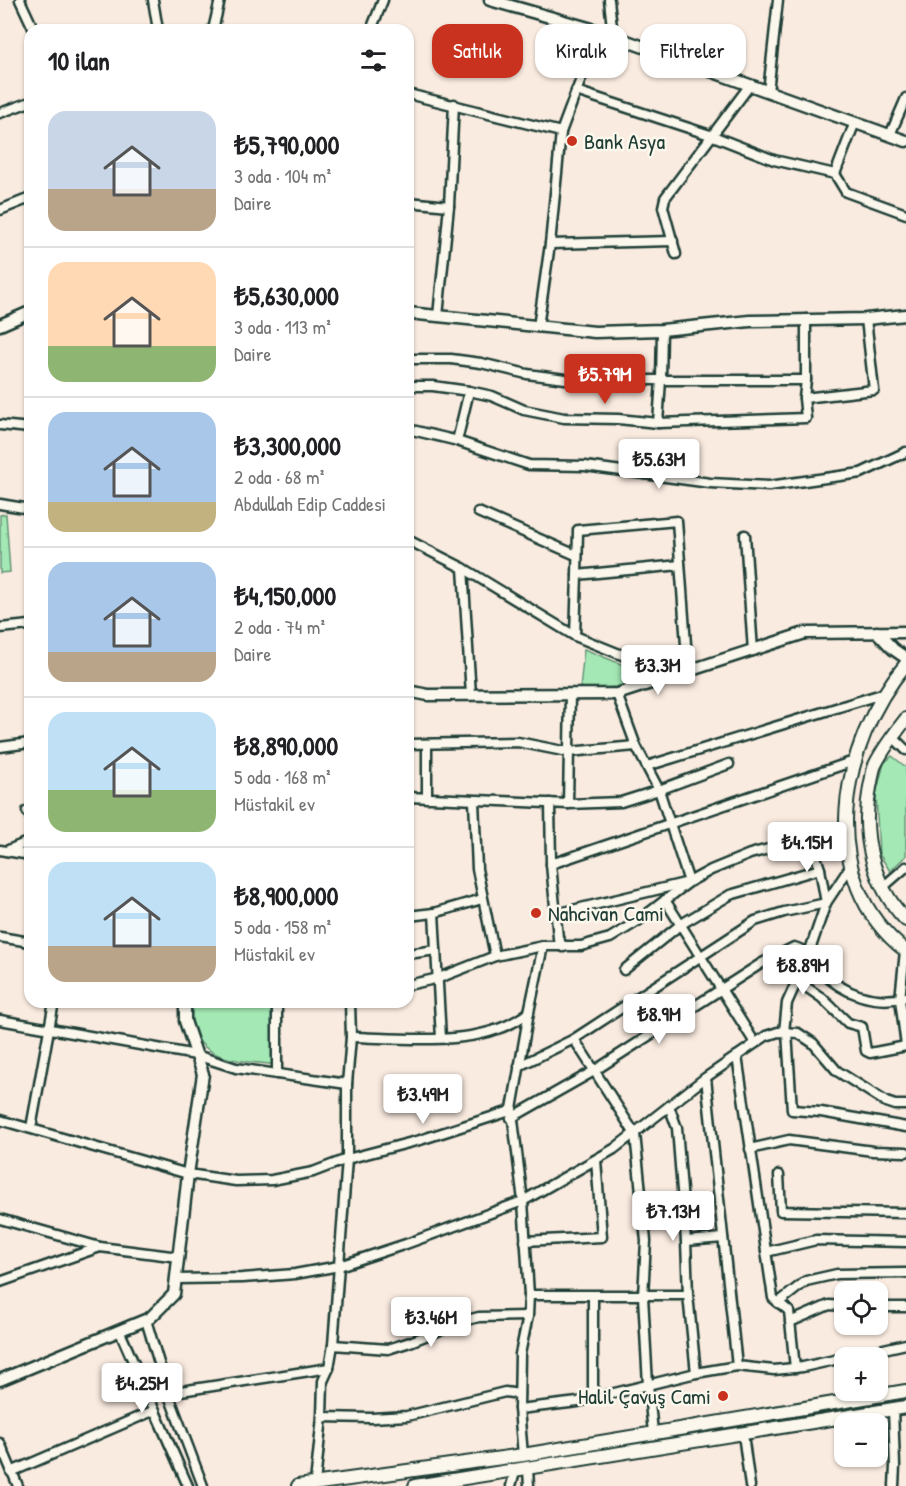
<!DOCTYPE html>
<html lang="tr">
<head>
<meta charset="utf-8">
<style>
  body { margin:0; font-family:"Patrick Hand",sans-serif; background:#f2f2f2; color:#202124; height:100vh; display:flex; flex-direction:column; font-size:22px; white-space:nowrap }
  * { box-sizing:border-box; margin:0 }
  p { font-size:20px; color:#757577 }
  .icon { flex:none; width:33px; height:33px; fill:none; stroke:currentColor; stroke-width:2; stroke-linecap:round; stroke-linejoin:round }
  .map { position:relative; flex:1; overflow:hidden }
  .drawer { position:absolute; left:24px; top:24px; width:390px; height:984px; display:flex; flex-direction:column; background:#fff; border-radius:18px; box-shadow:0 2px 4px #0004 }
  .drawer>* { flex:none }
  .banner { position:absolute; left:432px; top:24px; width:384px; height:54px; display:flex; gap:12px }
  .tools { position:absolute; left:834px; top:1281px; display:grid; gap:12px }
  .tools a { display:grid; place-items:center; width:54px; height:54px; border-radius:12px; background:#fff; box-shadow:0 2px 4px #0004; font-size:30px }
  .price { position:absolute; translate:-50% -51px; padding:0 14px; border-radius:6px; background:#fff; color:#222; font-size:20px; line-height:39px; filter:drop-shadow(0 2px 3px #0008) }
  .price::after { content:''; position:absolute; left:50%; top:36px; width:18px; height:14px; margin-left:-9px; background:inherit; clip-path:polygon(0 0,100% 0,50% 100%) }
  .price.active { background:#c8321e; color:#fff }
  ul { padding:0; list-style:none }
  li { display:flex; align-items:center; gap:18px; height:150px; padding:0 24px }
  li+li { border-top:2px solid #e0e0e0 }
  li span { display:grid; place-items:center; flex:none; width:168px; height:120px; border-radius:18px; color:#555 }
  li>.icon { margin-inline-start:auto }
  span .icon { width:72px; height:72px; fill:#fffc; stroke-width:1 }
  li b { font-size:26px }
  h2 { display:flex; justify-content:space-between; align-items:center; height:72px; padding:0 24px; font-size:26px }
  .pill { padding:0 21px; border-radius:18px; background:#fff; box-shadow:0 2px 4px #0004; font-size:21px; line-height:54px }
  .pill.active { background:#c8321e; color:#fff }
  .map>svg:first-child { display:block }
  .green { fill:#a4e9b5; stroke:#629374; stroke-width:1.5 }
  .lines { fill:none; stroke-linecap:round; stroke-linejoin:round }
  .minor-casing { stroke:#1f3d34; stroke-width:13 }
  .tertiary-casing { stroke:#1f3d34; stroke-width:15 }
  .secondary-casing { stroke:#1f3d34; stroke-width:16 }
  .minor { stroke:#fbf7ec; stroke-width:8 }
  .tertiary { stroke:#fbf7ec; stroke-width:10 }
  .secondary { stroke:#fbf7ec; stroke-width:12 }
  .poi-dot { fill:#c8321e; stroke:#fbf7ec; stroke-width:2 }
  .labels { text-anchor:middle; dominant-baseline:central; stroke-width:5; stroke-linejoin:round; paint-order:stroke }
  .poi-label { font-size:22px; fill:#1f3d34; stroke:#fbf7ec; text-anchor:start }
</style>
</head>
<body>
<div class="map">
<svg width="906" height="1486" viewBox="0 0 906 1486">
  <rect width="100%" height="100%" fill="#faebe0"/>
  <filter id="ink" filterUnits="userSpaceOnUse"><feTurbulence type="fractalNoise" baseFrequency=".0167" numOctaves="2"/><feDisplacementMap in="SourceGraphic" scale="12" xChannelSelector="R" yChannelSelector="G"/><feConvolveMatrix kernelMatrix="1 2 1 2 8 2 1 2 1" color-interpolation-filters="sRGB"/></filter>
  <g filter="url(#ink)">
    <!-- green -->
    <g class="green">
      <path d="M6,514L10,572L0,573V515Z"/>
      <path d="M584,649L643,673L641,680L618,687L580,689Z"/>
      <path d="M892,756L906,767V856L890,871L879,854L876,794L884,763Z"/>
      <path d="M190,1002H275L277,1065C249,1061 205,1063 194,1031C191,1022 191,1011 190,1002Z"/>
    </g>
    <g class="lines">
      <defs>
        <g id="minor">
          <path d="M20,0L34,30"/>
          <path d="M153,0L158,30"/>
          <path d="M609,0L613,36"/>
          <path d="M213,30L220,0"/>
          <path d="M371,30L383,0"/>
          <path d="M576,91L713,136L774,160L835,174L846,192L906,214"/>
          <path d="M768,92L778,0"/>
          <path d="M408,94L561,132"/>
          <path d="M0,113L30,102"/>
          <path d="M890,135L906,98"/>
          <path d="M835,174L855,122"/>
          <path d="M408,202L449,206"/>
          <path d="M0,210L30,198"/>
          <path d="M550,244L673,241"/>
          <path d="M676,254L663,207L665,198L750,85"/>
          <path d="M438,316L449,206L454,104"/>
          <path d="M538,327L550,244L561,132L599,31"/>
          <path d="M408,359H451L481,363L527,374L573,380H806V319"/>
          <path d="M408,386H433L469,391L492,396L524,410L564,418L618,419L658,423L806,418L804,398L806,380"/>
          <path d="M804,398L874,390L866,319"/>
          <path d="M658,423L661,380L662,330"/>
          <path d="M0,425L30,428"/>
          <path d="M408,429L454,440L529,465L585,466L710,483L769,486L861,473L906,452"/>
          <path d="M457,441L469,391"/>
          <path d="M0,504L30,509"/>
          <path d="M478,512L576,555"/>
          <path d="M745,535L753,651"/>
          <path d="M408,540L463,568L575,636L674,676"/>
          <path d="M463,568L471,695"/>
          <path d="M577,575L578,530L677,521L688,672"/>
          <path d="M0,628L30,625"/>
          <path d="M575,636L577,575L680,565"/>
          <path d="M893,737L906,750"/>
          <path d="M408,744L518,742L568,752L636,746"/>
          <path d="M0,747L30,743"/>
          <path d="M647,766L885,693"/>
          <path d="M408,797L568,804L621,802L659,790L636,746L617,694"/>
          <path d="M427,798V744"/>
          <path d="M474,801L477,869L495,956"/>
          <path d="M550,803L551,864L558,938L563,947"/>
          <path d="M568,804L570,694"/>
          <path d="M27,811L30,816"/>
          <path d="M0,850L30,855"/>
          <path d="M6,851L25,843L30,839"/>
          <path d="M551,864L854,761"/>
          <path d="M883,887L906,867"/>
          <path d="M665,900L755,1043"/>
          <path d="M434,913L441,1038"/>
          <path d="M556,914L689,882L659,790L729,764"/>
          <path d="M408,916L434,913L482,899"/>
          <path d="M0,937L30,942"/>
          <path d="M905,951L900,999L906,1046"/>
          <path d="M408,954L436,950"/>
          <path d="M624,970L680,925L730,895L820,869"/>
          <path d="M796,980L822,998L848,1023L862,1027L866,1051L870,1053L906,1046"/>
          <path d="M408,985L439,978L495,956L543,946H581L610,938L638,921L689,882L711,870L750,854L845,828"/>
          <path d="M0,1020L196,1055L236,1068L347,1084"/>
          <path d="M784,1032L787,1003L808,956L826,903L850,867"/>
          <path d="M787,1032L792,1110L821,1112L906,1127"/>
          <path d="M351,1037C405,1038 484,1049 529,1012"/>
          <path d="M574,1039L635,1134L646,1241L643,1296L648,1385L653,1432"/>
          <path d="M737,1056L773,1298L789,1311L795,1368"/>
          <path d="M519,1066L574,1039L755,921L784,912L826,903L820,869L810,838"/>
          <path d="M277,1074V1002"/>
          <path d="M706,1078L737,1366"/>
          <path d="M669,1106L677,1128L686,1241L688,1295L696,1373"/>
          <path d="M512,1112L523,1201L529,1295L528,1316L520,1354L519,1409L523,1455"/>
          <path d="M511,1118L594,1071L762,963L794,947C807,950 812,962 821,971C843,994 875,1005 906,997"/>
          <path d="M0,1120L188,1174L236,1181L272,1180L313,1172L347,1159L420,1140L507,1112L512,1109L529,1012L543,946"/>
          <path d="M31,1128L54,1002"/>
          <path d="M750,1149L789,1140L873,1151L906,1152"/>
          <path d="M779,1175L781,1211L906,1213"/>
          <path d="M0,1219L100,1247L179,1257"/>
          <path d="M525,1241L602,1237L596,1160"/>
          <path d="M686,1241L723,1238"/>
          <path d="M766,1252L816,1240L906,1242"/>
          <path d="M176,1279L242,1278L295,1274L339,1266L406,1244L523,1201L614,1149L705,1078L766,1036L778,1032L798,1033L813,1043L837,1071L886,1102L895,1105H906"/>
          <path d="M0,1282L100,1247"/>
          <path d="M529,1295H688"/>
          <path d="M593,1296V1398"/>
          <path d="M778,1303L806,1281L837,1274L906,1273"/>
          <path d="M878,1307H906"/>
          <path d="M146,1320L168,1393L203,1486"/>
          <path d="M790,1322L829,1305L844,1306"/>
          <path d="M120,1332L188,1486"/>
          <path d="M333,1345L388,1349L410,1342L463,1321L479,1317L528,1316"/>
          <path d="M168,1393L329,1368"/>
          <path d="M519,1409L578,1402L696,1373L737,1366L774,1370L803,1367L906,1344"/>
          <path d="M893,1409L895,1466L894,1486"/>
          <path d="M322,1417L372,1418L407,1416L505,1392L519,1394"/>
          <path d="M743,1434L750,1486"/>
          <path d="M0,1443L18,1486"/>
          <path d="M528,1469L529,1486"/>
          <path d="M11,1472L155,1410"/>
          <path d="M315,1483L322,1417L323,1381L329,1368L333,1345L347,1159V1084L351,1037L350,1002"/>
          <path d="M511,1486L515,1471"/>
        </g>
        <g id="tertiary">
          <path d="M490,0L599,31L906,141"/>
          <path d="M408,313L595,332L662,330L750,321L866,319L906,315"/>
          <path d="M0,325L30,312"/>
          <path d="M877,632L893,649L906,658"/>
          <path d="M408,691L428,695L617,694L805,633L906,632"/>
          <path d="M0,1380L150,1318L174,1294L188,1174L203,1074L185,1021V1002"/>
        </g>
        <g id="secondary">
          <path d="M906,664C839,744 814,880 906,951"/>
          <path d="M906,719C895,733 883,749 875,765C872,772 872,780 870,787C861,834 872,885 906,920"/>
          <path d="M298,1486L523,1455L906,1391"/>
          <path d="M415,1486L906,1407"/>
        </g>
      </defs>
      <!-- minor casing -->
      <use href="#minor" class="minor-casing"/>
      <!-- tertiary casing -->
      <use href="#tertiary" class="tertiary-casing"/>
      <!-- secondary casing -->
      <use href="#secondary" class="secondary-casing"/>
      <!-- minor -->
      <use href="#minor" class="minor"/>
      <!-- tertiary -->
      <use href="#tertiary" class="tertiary"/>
      <!-- secondary -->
      <use href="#secondary" class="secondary"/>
    </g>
  </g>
  <!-- markers -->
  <g class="poi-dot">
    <circle cx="572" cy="141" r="6"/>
    <circle cx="536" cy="913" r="6"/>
    <circle cx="723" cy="1396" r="6"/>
  </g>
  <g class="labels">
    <!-- poi labels -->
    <g class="poi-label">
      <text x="584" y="141">Bank Asya</text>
      <text x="548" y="913">Nahcivan Cami</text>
      <text x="711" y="1396" text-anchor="end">Halil Çavuş Cami</text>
    </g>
  </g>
</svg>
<div class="tools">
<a><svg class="icon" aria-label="locate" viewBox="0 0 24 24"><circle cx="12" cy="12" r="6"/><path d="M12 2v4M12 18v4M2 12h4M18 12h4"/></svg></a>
<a>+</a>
<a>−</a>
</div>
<b class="price active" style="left:605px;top:405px">₺5.79M</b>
<b class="price" style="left:659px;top:490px">₺5.63M</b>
<b class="price" style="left:658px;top:696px">₺3.3M</b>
<b class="price" style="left:807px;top:873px">₺4.15M</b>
<b class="price" style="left:803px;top:996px">₺8.89M</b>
<b class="price" style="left:659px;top:1045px">₺8.9M</b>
<b class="price" style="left:423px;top:1125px">₺3.49M</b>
<b class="price" style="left:673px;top:1242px">₺7.13M</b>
<b class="price" style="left:431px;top:1348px">₺3.46M</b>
<b class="price" style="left:142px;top:1414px">₺4.25M</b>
<div class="banner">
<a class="pill active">Satılık</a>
<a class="pill">Kiralık</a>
<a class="pill">Filtreler</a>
</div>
<section class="drawer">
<h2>10 ilan<svg class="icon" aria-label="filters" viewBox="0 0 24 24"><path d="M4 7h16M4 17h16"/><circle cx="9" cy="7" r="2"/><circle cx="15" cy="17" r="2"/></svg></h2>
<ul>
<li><span style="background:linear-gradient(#c9d6e8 65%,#b9a48a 0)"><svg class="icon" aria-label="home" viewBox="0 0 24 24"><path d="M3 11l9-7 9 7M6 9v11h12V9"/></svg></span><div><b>₺5,790,000</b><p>3 oda · 104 m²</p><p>Daire</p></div></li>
<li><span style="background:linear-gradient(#ffd9b3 70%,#8fb573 0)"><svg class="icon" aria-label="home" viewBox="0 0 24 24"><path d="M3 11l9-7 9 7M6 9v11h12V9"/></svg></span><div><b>₺5,630,000</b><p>3 oda · 113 m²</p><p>Daire</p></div></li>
<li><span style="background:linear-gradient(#a9c7e8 75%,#c2b280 0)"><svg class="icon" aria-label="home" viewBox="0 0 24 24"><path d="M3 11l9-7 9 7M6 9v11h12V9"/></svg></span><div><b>₺3,300,000</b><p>2 oda · 68 m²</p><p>Abdullah Edip Caddesi</p></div></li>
<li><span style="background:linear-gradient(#a9c7e8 75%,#b9a48a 0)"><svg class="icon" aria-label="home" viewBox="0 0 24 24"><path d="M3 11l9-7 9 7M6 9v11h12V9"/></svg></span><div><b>₺4,150,000</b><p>2 oda · 74 m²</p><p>Daire</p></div></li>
<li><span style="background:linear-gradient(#bfe0f5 65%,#8fb573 0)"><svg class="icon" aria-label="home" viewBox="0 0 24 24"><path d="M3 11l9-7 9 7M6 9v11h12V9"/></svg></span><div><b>₺8,890,000</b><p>5 oda · 168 m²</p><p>Müstakil ev</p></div></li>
<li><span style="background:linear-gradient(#bfe0f5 70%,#b9a48a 0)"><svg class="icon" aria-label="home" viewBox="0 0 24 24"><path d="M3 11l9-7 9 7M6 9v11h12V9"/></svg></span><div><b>₺8,900,000</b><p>5 oda · 158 m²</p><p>Müstakil ev</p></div></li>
</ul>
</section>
</div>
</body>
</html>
